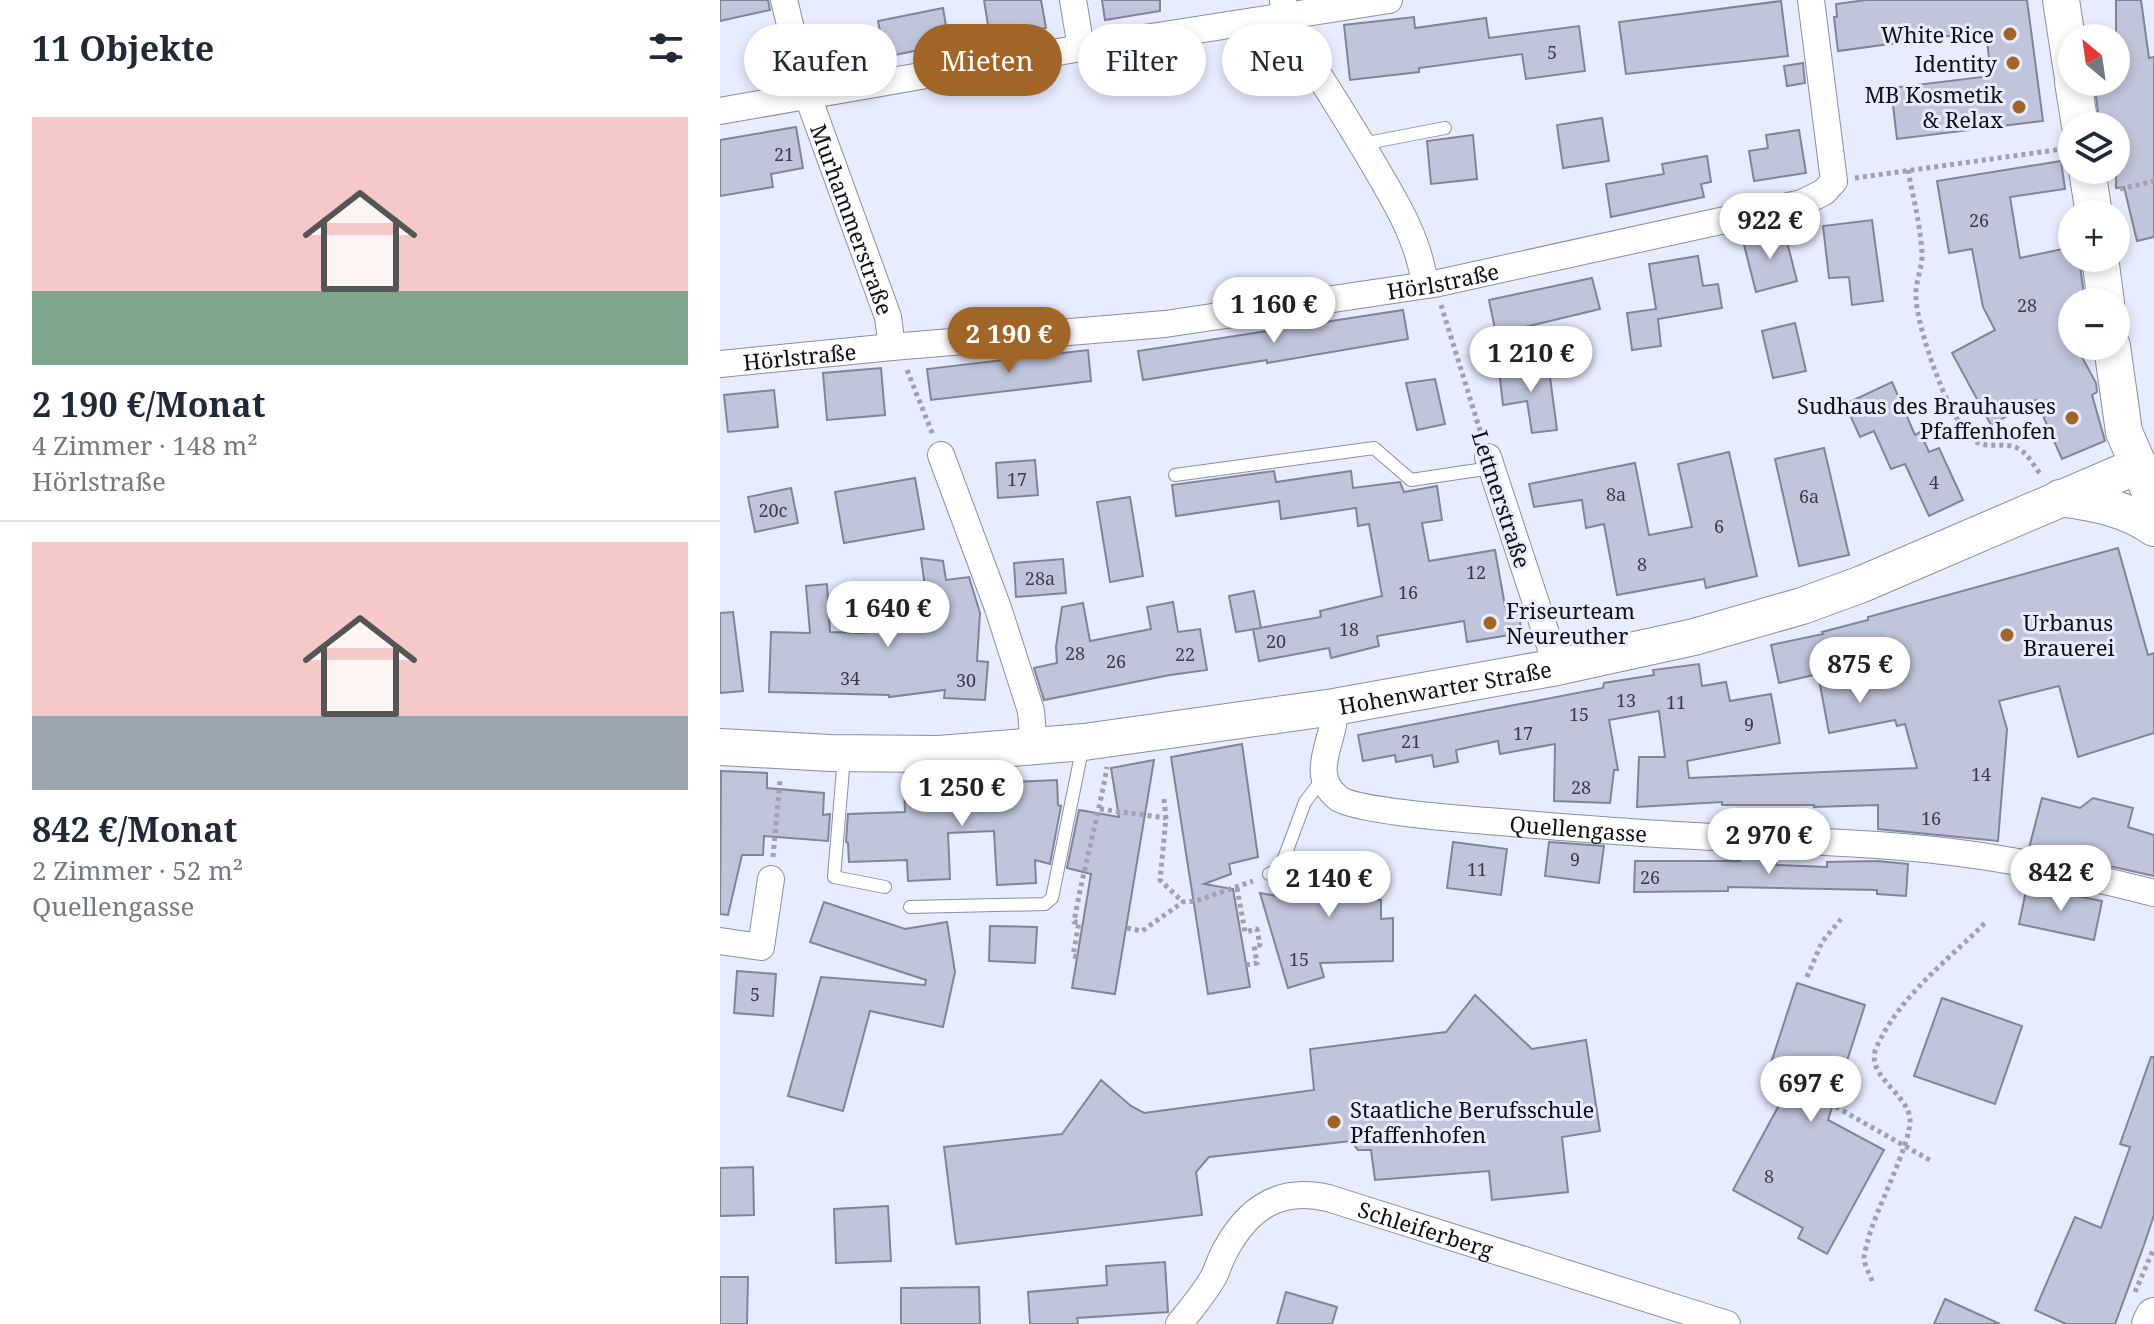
<!DOCTYPE html>
<html lang="de">
<head>
<meta charset="utf-8">
<style>
  body { margin:0; font-family:"Noto Serif",serif; background:#f6f6f7; color:#1f2937; height:100vh; display:flex; flex-direction:column; font-size:30px; white-space:nowrap }
  * { box-sizing:border-box; margin:0 }
  p { font-size:26px; color:#747a83 }
  .icon { flex:none; width:44px; height:44px; fill:none; stroke:currentColor; stroke-width:2; stroke-linecap:round; stroke-linejoin:round }
  .map { position:relative; flex:1; overflow:hidden }
  .sheet { display:flex; flex-direction:column; background:#fff; width:720px }
  .sheet>* { flex:none }
  .banner { position:absolute; left:24px; top:24px; width:760px; height:72px; display:flex; gap:16px }
  .needle { width:52px; rotate:331deg }
  .fabs { position:absolute; left:1338px; top:24px; display:grid; gap:16px }
  .fabs a { display:grid; place-items:center; width:72px; height:72px; border-radius:50%; background:#fff; box-shadow:0 4px 12px #0003; font-size:40px }
  .price { position:absolute; translate:-50% -68px; padding:0 18px; border-radius:28px; background:#fff; color:#222; font-size:26px; line-height:52px; filter:drop-shadow(0 2px 4px #0008) }
  .price::after { content:''; position:absolute; left:50%; top:48px; width:24px; height:18px; margin-left:-12px; background:inherit; clip-path:polygon(0 0,100% 0,50% 100%) }
  .price.selected { background:#a16627; color:#fff }
  ul { padding:0; list-style:none }
  li { display:grid; align-content:center; gap:16px; height:424px; padding:0 32px }
  li+li { border-top:2px solid #e0e1e3 }
  li span { display:grid; place-items:center; height:248px; border-radius:0px; color:#555 }
  li>.icon { margin-inline-start:auto }
  span .icon { width:144px; height:144px; fill:#fffc; stroke-width:1 }
  li b { font-size:34px }
  h2 { display:flex; justify-content:space-between; align-items:center; height:96px; padding:0 32px; font-size:34px }
  .chip { padding:0 28px; border-radius:36px; background:#fff; box-shadow:0 4px 12px #0003; font-size:28px; line-height:72px }
  .chip.selected { background:#a16627; color:#fff }
  main { display:flex; flex:1; min-height:0 }
  .map>svg:first-child { display:block }
  .building { fill:#c0c5db; stroke:#808599; stroke-width:2 }
  .lines { fill:none; stroke-linecap:round; stroke-linejoin:round }
  .lane-casing { stroke:#898fa3; stroke-width:14 }
  .street-casing { stroke:#898fa3; stroke-width:28 }
  .secondary-casing { stroke:#898fa3; stroke-width:38 }
  .path { stroke:#9ea2b0; stroke-width:5; stroke-dasharray:4 4; stroke-linecap:butt }
  .lane { stroke:#fff; stroke-width:12 }
  .street { stroke:#fff; stroke-width:26 }
  .secondary { stroke:#fff; stroke-width:36 }
  .poi-dot { fill:#a16627; stroke:#e7ecfe; stroke-width:3 }
  .labels { text-anchor:middle; dominant-baseline:central; stroke-width:6; stroke-linejoin:round; paint-order:stroke }
  .number-label { font-size:18px; fill:#3a3d48 }
  .poi-label { font-size:22px; fill:#0e1017; stroke:#e7ecfe; text-anchor:end }
  .street-label { font-size:22px; fill:#0e1017; stroke:#e7ecfe }
</style>
</head>
<body>
<main>
<section class="sheet">
<h2>11 Objekte<svg class="icon" aria-label="filters" viewBox="0 0 24 24"><path d="M4 7h16M4 17h16"/><circle cx="9" cy="7" r="2"/><circle cx="15" cy="17" r="2"/></svg></h2>
<ul>
<li><span style="background:linear-gradient(#f6c9c9 70%,#7fa58c 0)"><svg class="icon" aria-label="home" viewBox="0 0 24 24"><path d="M3 11l9-7 9 7M6 9v11h12V9"/></svg></span><div><b>2 190 €/Monat</b><p>4 Zimmer · 148 m²</p><p>Hörlstraße</p></div></li>
<li><span style="background:linear-gradient(#f6c9c9 70%,#9aa5b1 0)"><svg class="icon" aria-label="home" viewBox="0 0 24 24"><path d="M3 11l9-7 9 7M6 9v11h12V9"/></svg></span><div><b>842 €/Monat</b><p>2 Zimmer · 52 m²</p><p>Quellengasse</p></div></li>
</ul>
</section>
<div class="map">
<svg width="1434" height="1324" viewBox="0 0 1434 1324">
  <rect width="100%" height="100%" fill="#e7ecfe"/>
  <!-- building -->
  <g class="building">
    <path d="M0,0H48L50,10L0,21Z"/>
    <path d="M264,0H321L326,28L270,38Z"/>
    <path d="M382,0H440V11L385,20Z"/>
    <path d="M1146,0H1307L1323,121L1177,139L1171,88L1271,76L1266,31L1118,51L1114,17H1117L1116,4Z"/>
    <path d="M1396,0H1421L1429,58L1434,57V237L1417,241L1404,187L1396,188V126H1380L1374,82H1396Z"/>
    <path d="M1061,1L1068,56L906,74L899,22Z"/>
    <path d="M223,8L229,44L165,57L158,21Z"/>
    <path d="M694,17L695,28L766,18L769,38L859,26L865,71L806,79L802,54L699,68V72L630,80L624,25Z"/>
    <path d="M1083,63L1085,83L1067,86L1064,66Z"/>
    <path d="M882,118L889,161L843,168L837,125Z"/>
    <path d="M76,127L83,168L51,174L53,187L0,196V140Z"/>
    <path d="M1079,130L1086,173L1034,181L1029,151L1048,148L1046,135Z"/>
    <path d="M753,135L757,179L711,184L707,141Z"/>
    <path d="M987,156L991,182L981,184L984,197L891,217L886,184L944,174L942,164Z"/>
    <path d="M1341,161L1345,189L1290,197L1300,258L1352,247V258H1359L1365,302H1352V346H1356L1376,383L1377,392L1372,395L1385,441L1342,459L1316,400L1271,425L1232,353L1275,330L1263,307L1252,249L1229,253L1217,181Z"/>
    <path d="M1152,220L1163,301L1132,305L1129,277L1109,278L1103,226Z"/>
    <path d="M1064,230L1077,281L1036,292L1023,241Z"/>
    <path d="M978,256L983,286L998,284L1002,308L938,319L941,346L912,350L907,313L936,309L929,264Z"/>
    <path d="M872,278L880,309L776,334L769,300Z"/>
    <path d="M683,310L688,339L547,363V360L423,380L418,351Z"/>
    <path d="M1075,323L1086,371L1053,378L1042,331Z"/>
    <path d="M368,350L371,381L211,400L207,369Z"/>
    <path d="M828,362L837,430L812,433L807,401L783,405L779,370Z"/>
    <path d="M161,368L165,415L107,420L103,373Z"/>
    <path d="M715,379L725,424L697,430L686,383Z"/>
    <path d="M1172,382L1195,435L1200,432L1209,452L1219,448L1243,500L1209,516L1185,464L1171,469L1154,431L1140,437L1125,404Z"/>
    <path d="M54,390L58,427L8,432L4,395Z"/>
    <path d="M1104,448L1129,555L1079,566L1055,459Z"/>
    <path d="M1009,452L1037,576L986,588L984,579L897,595L884,524L866,528L862,500L814,507L809,484L915,463L929,535L972,527L958,464Z"/>
    <path d="M315,460L318,495L278,498L276,463Z"/>
    <path d="M554,471L556,482L631,471L633,488L680,482L684,492L717,486L722,520L702,523L709,561L775,550L785,606L797,604L802,633L747,642L744,621L657,636L659,646L611,658L609,648L539,661L533,629L601,617L600,611L662,596L649,524L638,526L636,508L561,519L559,501L456,516L452,485Z"/>
    <path d="M195,478L204,529L124,543L115,492Z"/>
    <path d="M71,488L78,523L35,532L28,497Z"/>
    <path d="M410,497L423,576L390,582L377,502Z"/>
    <path d="M1398,548L1428,655L1434,653V733L1358,757L1339,686L1279,701L1287,729L1278,841L1158,829V805L1094,807V805H1002V802L917,807L919,757H945L939,711L889,720L898,770H894L890,803L834,801L835,744L780,754L778,741L736,750L738,762L714,767L712,755L676,762L675,755L643,761L638,735L883,688L884,683L934,675L933,670L979,664L982,686L1006,682L1010,701L1051,694L1060,743L967,761L969,778L1197,768L1185,724L1177,726L1175,720L1109,733L1098,674L1059,683L1051,645L1103,634L1102,632L1148,620V617Z"/>
    <path d="M201,558L223,561L226,580L249,577L260,613L257,661L268,662L265,700L224,698L225,690L169,697V695L49,692L51,632L90,633L86,586L107,584L110,632L142,633L210,624Z"/>
    <path d="M343,559L346,593L296,597L294,563Z"/>
    <path d="M534,591L541,628L516,632L509,596Z"/>
    <path d="M453,602L458,632L480,629L487,670L450,675L324,700L314,668L337,663L336,647L342,607L363,603L370,641L431,629L427,607Z"/>
    <path d="M13,612L23,691L0,693V613Z"/>
    <path d="M522,744L538,857L509,864L511,874L484,884L513,889L530,987L488,994L451,757Z"/>
    <path d="M434,760L395,994L352,988L371,874L347,868L359,810L399,817L391,768Z"/>
    <path d="M1,771L47,773V788L104,793L103,815L110,814L108,841L44,836L43,855H22L8,915L0,914Z"/>
    <path d="M337,780L338,805L341,806L330,864L315,860L316,883L277,885L274,831L228,833L230,879L188,881L187,860L129,862L128,843L126,842L128,814L185,812L184,787Z"/>
    <path d="M1322,798L1360,808L1373,798L1413,808L1408,827L1434,835V876L1309,848Z"/>
    <path d="M733,842L787,849L781,895L727,888Z"/>
    <path d="M829,842L884,846L879,883L825,876Z"/>
    <path d="M576,854L649,855L650,899L661,900V919L673,918V961L600,963L604,977L568,988L540,893L586,901Z"/>
    <path d="M1020,855L1057,856L1056,865L1107,867V862L1157,861L1188,864L1186,896L1157,894V890L1008,887V891L914,892L915,861H1020Z"/>
    <path d="M1307,886L1382,901L1374,940L1299,924Z"/>
    <path d="M104,902L185,929L227,922L235,972L223,1027L150,1011L123,1111L68,1096L101,977L205,985L206,980L90,942Z"/>
    <path d="M270,926L317,927L315,963L269,961Z"/>
    <path d="M17,971L56,974L53,1016L14,1013Z"/>
    <path d="M1077,983L1145,1005L1108,1120L1164,1150L1107,1254L1078,1238L1083,1228L1013,1190L1064,1096L1054,1091L1060,1073L1049,1069Z"/>
    <path d="M755,995L812,1049L866,1040L880,1131L842,1137L848,1192L772,1200L769,1171L655,1180L651,1150H638L631,1141L489,1157L476,1172L482,1215L236,1244L224,1147L342,1134L381,1080L411,1106L424,1113L594,1090L590,1049L726,1032Z"/>
    <path d="M1222,998L1302,1026L1275,1104L1194,1076Z"/>
    <path d="M1431,1057H1434V1215L1424,1245L1395,1324H1346L1315,1310L1355,1217L1381,1228L1410,1147L1400,1144Z"/>
    <path d="M33,1167L34,1215L0,1216V1168Z"/>
    <path d="M168,1206L171,1261L116,1263L114,1209Z"/>
    <path d="M445,1262L448,1312L357,1318L358,1324H310L308,1292L387,1285L386,1266Z"/>
    <path d="M0,1277H28L27,1324H0Z"/>
    <path d="M259,1287L260,1324H181V1288Z"/>
    <path d="M566,1292L617,1307L612,1324H557Z"/>
    <path d="M1225,1299L1280,1324H1214Z"/>
  </g>
  <g class="lines">
    <defs>
      <g id="lane">
        <path d="M642,144L725,128"/>
        <path d="M455,475L654,448L691,480L771,468"/>
        <path d="M124,757L114,877L165,887"/>
        <path d="M549,874L560,869L585,802L604,777"/>
        <path d="M190,907L325,904L332,898L363,745"/>
      </g>
      <g id="street">
        <path id="s1" d="M64,0L87,94L168,317L172,347"/>
        <path d="M353,0L361,48"/>
        <path d="M563,1L565,16L572,33C600,77 628,120 654,165C677,204 699,240 705,285"/>
        <path d="M0,111L361,48L669,0"/>
        <path id="s2" d="M0,364L172,347L445,324L714,284L1082,203L1104,192L1114,181L1091,0"/>
        <path d="M221,455L278,608L311,711L314,747"/>
        <path d="M768,457L837,667"/>
        <path id="s3" d="M614,707C618,738 586,772 618,798C634,811 741,819 767,821C843,827 920,834 996,837C1093,842 1190,843 1286,860C1336,868 1385,881 1434,893"/>
        <path d="M0,941L41,947L51,879"/>
        <path id="s4" d="M459,1324C471,1309 483,1295 493,1278C498,1269 500,1259 506,1249C529,1207 560,1187 608,1198L1007,1324"/>
      </g>
      <g id="secondary">
        <path d="M1341,0L1352,72"/>
        <path d="M1353,82L1360,126"/>
        <path d="M1367,170L1374,214"/>
        <path d="M1380,258L1386,302"/>
        <path d="M1392,346L1404,432L1434,501"/>
        <path d="M1340,498C1374,503 1406,508 1434,528"/>
        <path id="s5" d="M0,747L110,753L219,754L364,742L614,707L837,667L974,637L1082,606L1142,584L1417,466"/>
        <path d="M1430,1324L1434,1316"/>
      </g>
    </defs>
    <!-- lane casing -->
    <use href="#lane" class="lane-casing"/>
    <!-- street casing -->
    <use href="#street" class="street-casing"/>
    <!-- secondary casing -->
    <use href="#secondary" class="secondary-casing"/>
    <!-- path -->
    <g class="path">
      <path d="M1188,170C1193,197 1201,227 1202,255C1202,269 1195,283 1196,297C1197,329 1228,416 1251,438C1264,451 1282,441 1297,448C1307,452 1314,466 1321,475"/>
      <path d="M1135,178L1343,149"/>
      <path d="M1400,189L1434,181"/>
      <path d="M721,305L762,437"/>
      <path d="M187,370L213,435"/>
      <path d="M444,799L446,818L440,880L463,902"/>
      <path d="M380,809L446,818"/>
      <path d="M53,857L60,780"/>
      <path d="M517,888L525,932L537,929L540,945L534,946L537,963L526,965"/>
      <path d="M407,928L422,931L463,902L476,901L533,881"/>
      <path d="M357,957L353,956L359,922H354C363,870 378,819 387,767"/>
      <path d="M1087,977L1102,942L1121,919"/>
      <path d="M1088,1091L1213,1162"/>
      <path d="M1152,1281C1150,1274 1144,1265 1144,1258C1144,1253 1147,1245 1148,1240C1155,1211 1192,1142 1190,1119C1187,1092 1143,1075 1157,1046C1180,996 1227,961 1265,923"/>
      <path d="M1415,1292L1434,1248"/>
    </g>
    <!-- lane -->
    <use href="#lane" class="lane"/>
    <!-- street -->
    <use href="#street" class="street"/>
    <!-- secondary -->
    <use href="#secondary" class="secondary"/>
  </g>
  <!-- markers -->
  <g class="poi-dot">
    <circle cx="1290" cy="34" r="8"/>
    <circle cx="1293" cy="63" r="8"/>
    <circle cx="1299" cy="107" r="8"/>
    <circle cx="1352" cy="418" r="8"/>
    <circle cx="770" cy="623" r="8"/>
    <circle cx="1287" cy="635" r="8"/>
    <circle cx="614" cy="1122" r="8"/>
  </g>
  <g class="labels">
    <!-- number labels -->
    <g class="number-label">
      <text x="832" y="52">5</text>
      <text x="64" y="154">21</text>
      <text x="1259" y="220">26</text>
      <text x="1307" y="305">28</text>
      <text x="297" y="479">17</text>
      <text x="1214" y="482">4</text>
      <text x="896" y="494">8a</text>
      <text x="1089" y="496">6a</text>
      <text x="53" y="510">20c</text>
      <text x="999" y="526">6</text>
      <text x="922" y="564">8</text>
      <text x="756" y="572">12</text>
      <text x="320" y="578">28a</text>
      <text x="688" y="592">16</text>
      <text x="629" y="629">18</text>
      <text x="556" y="641">20</text>
      <text x="355" y="653">28</text>
      <text x="465" y="654">22</text>
      <text x="396" y="661">26</text>
      <text x="130" y="678">34</text>
      <text x="246" y="680">30</text>
      <text x="906" y="700">13</text>
      <text x="956" y="702">11</text>
      <text x="859" y="714">15</text>
      <text x="1029" y="724">9</text>
      <text x="803" y="733">17</text>
      <text x="691" y="741">21</text>
      <text x="1261" y="774">14</text>
      <text x="861" y="787">28</text>
      <text x="1211" y="818">16</text>
      <text x="855" y="859">9</text>
      <text x="757" y="869">11</text>
      <text x="930" y="877">26</text>
      <text x="579" y="959">15</text>
      <text x="35" y="994">5</text>
      <text x="1049" y="1176">8</text>
    </g>
    <!-- poi labels -->
    <g class="poi-label">
      <text x="1274" y="34">White Rice</text>
      <text x="1277" y="63">Identity</text>
      <text x="1283" y="94">MB Kosmetik<tspan x="1283" dy="25">&amp; Relax</tspan></text>
      <text x="1336" y="405">Sudhaus des Brauhauses<tspan x="1336" dy="25">Pfaffenhofen</tspan></text>
      <text x="786" y="610" text-anchor="start">Friseurteam<tspan x="786" dy="25">Neureuther</tspan></text>
      <text x="1303" y="622" text-anchor="start">Urbanus<tspan x="1303" dy="25">Brauerei</tspan></text>
      <text x="630" y="1109" text-anchor="start">Staatliche Berufsschule<tspan x="630" dy="25">Pfaffenhofen</tspan></text>
    </g>
    <!-- street labels -->
    <g class="street-label">
      <text stroke="none"><textPath href="#s1" startOffset="230">Murhammerstraße</textPath></text>
      <text stroke="none"><textPath href="#s2" startOffset="728">Hörlstraße</textPath></text>
      <text stroke="none"><textPath href="#s2" startOffset="80">Hörlstraße</textPath></text>
      <text transform="translate(782 499) rotate(72)">Lettnerstraße</text>
      <text stroke="none"><textPath href="#s5" startOffset="730">Hohenwarter Straße</textPath></text>
      <text stroke="none"><textPath href="#s3" startOffset="340">Quellengasse</textPath></text>
      <text stroke="none"><textPath href="#s4" startOffset="316">Schleiferberg</textPath></text>
    </g>
  </g>
</svg>
<div class="fabs">
<a><svg class="needle" viewBox="-14 -14 28 28"><path d="M0-13l5 13h-10z" fill="#e53935"/><path d="M0 13l5-13h-10z" fill="#747a83"/></svg></a>
<a><svg class="icon" aria-label="layers" viewBox="0 0 24 24"><path d="M12 4l9 5-9 5-9-5zM3 14l9 5 9-5"/></svg></a>
<a>+</a>
<a>−</a>
</div>
<b class="price" style="left:1050px;top:261px">922 €</b>
<b class="price" style="left:554px;top:345px">1 160 €</b>
<b class="price selected" style="left:289px;top:375px">2 190 €</b>
<b class="price" style="left:811px;top:394px">1 210 €</b>
<b class="price" style="left:168px;top:649px">1 640 €</b>
<b class="price" style="left:1140px;top:705px">875 €</b>
<b class="price" style="left:242px;top:828px">1 250 €</b>
<b class="price" style="left:1049px;top:876px">2 970 €</b>
<b class="price" style="left:1341px;top:913px">842 €</b>
<b class="price" style="left:609px;top:919px">2 140 €</b>
<b class="price" style="left:1091px;top:1124px">697 €</b>
<div class="banner">
<a class="chip">Kaufen</a>
<a class="chip selected">Mieten</a>
<a class="chip">Filter</a>
<a class="chip">Neu</a>
</div>
</div>
</main>
</body>
</html>
